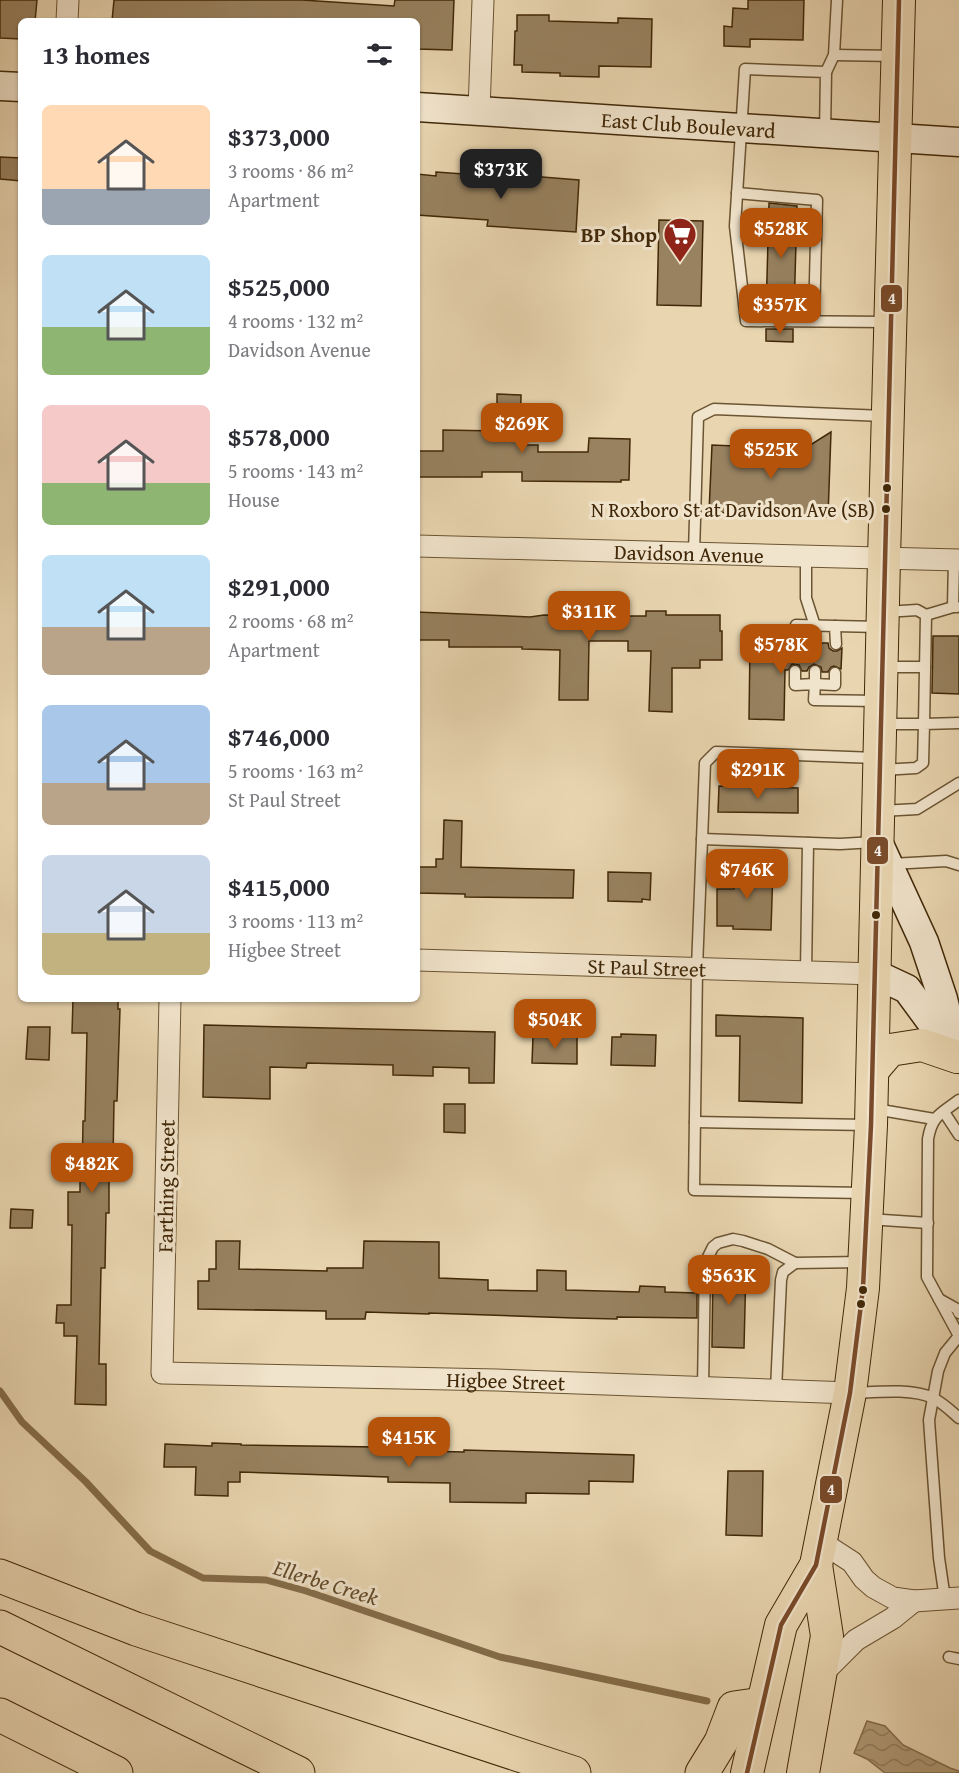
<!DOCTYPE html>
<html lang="en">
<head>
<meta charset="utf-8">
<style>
  body { margin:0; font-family:"Gentium Book Plus",serif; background:#f2f2f3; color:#2b2b33; height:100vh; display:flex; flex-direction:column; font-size:22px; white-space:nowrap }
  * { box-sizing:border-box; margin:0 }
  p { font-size:20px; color:#7c7c81 }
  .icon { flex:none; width:33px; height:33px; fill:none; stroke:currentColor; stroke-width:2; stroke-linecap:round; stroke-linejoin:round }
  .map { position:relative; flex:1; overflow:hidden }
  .side { position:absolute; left:18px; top:18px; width:402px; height:984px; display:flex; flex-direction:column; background:#fff; border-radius:9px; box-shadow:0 2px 4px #0004 }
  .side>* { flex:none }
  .price { position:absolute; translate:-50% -51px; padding:0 14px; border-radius:12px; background:#b45309; color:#fff; font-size:20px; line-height:39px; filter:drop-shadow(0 2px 3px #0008) }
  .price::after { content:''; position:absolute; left:50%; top:36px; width:18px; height:14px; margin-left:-9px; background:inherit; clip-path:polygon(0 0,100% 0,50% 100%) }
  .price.on { background:#222; color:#fff }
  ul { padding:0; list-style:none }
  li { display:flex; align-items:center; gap:18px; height:150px; padding:0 24px }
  li span { display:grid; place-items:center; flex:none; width:168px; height:120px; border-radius:9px; color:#555 }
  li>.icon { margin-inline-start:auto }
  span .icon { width:72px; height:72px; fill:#fffc; stroke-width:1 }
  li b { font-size:26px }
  h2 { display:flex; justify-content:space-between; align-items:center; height:72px; padding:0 24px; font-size:26px }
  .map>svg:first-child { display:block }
  .water { fill:url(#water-waves); stroke:#846d4b; stroke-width:1.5 }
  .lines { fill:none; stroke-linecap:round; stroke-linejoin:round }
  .stream { stroke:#846d4b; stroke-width:7 }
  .building { fill:#988260; stroke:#412808; stroke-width:1.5 }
  .lane-casing { stroke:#6b5432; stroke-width:13 }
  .street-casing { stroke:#6b5432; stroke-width:23 }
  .secondary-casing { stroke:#412808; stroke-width:31 }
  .primary-casing { stroke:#412808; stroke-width:34 }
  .highway-casing { stroke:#412808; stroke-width:35 }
  .lane { stroke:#f1e4cc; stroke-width:10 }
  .street { stroke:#f1e4cc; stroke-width:21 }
  .secondary { stroke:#f1e4cc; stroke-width:28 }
  .primary { stroke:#e9d6b1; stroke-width:32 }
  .highway { stroke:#e9d6b1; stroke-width:33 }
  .bus-1-casing { stroke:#f1e4cc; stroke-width:9 }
  .bus-1 { stroke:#7a4b2a; stroke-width:4.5 }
  .bus-dot { fill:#412808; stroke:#f1e4cc; stroke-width:2 }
  .labels { text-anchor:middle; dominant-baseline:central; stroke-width:6; stroke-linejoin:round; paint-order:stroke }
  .bus-label { font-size:20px; fill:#412808; stroke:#f1e4cc; text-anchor:end }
  .street-label { font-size:21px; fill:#412808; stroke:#f1e4cc }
  .poi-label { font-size:21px; font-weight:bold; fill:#412808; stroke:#f1e4cc; text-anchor:end }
  .water-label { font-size:22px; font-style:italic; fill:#624a2a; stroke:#f1e4cc }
  .line-badge { stroke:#f1e4cc; stroke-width:2 }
  .badge-label { font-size:16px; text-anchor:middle; font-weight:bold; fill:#fff }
</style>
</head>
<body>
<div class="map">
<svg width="959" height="1773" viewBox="0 0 959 1773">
  <defs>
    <pattern id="water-waves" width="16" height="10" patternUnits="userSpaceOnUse" patternTransform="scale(1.5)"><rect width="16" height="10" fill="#b09b78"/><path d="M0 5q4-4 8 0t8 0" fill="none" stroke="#917e60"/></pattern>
  </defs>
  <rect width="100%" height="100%" fill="#e9d6b1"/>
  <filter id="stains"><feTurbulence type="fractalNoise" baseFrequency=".00333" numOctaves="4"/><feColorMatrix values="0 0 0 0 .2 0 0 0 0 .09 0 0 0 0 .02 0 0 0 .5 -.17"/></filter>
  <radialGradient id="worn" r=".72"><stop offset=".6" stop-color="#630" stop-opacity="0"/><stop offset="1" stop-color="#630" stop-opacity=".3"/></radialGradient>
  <!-- water -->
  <path class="water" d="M867,1721L885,1726L903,1745L950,1768L959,1771V1773H885L867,1759L854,1753Z"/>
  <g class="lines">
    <!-- stream -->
    <path class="stream" d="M0,1391L22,1422L86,1482L150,1551L203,1578L266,1580L306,1591L500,1657L707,1701"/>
  </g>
  <!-- building -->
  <g class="building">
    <path d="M0,0H37L35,21H21V39L0,38Z"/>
    <path d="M114,0H302L394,6L395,0H454L452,50L417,49V21H112Z"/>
    <path d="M748,0H804L803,40L750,39V47L724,46V26L732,27L733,8L748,9Z"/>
    <path d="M517,15H549V21L618,23V18L652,19L651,67L599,66V77L560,76V73L522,72V65H514L515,31H517Z"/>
    <path d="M0,157L21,158V181L0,179Z"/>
    <path d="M436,172L491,176L504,175V174L579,180L576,232L487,226L488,220L417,215V174L436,176Z"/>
    <path d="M769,203L797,206L794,314H766Z"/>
    <path d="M659,220L703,221L701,306L657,305Z"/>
    <path d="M766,329H793V342L766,341Z"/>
    <path d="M497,394L521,395L520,445H538V452H588L589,438L630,439L629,480H621V482L522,481V472H482V477H417V451H443V430L497,431Z"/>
    <path d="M831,432L828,517L709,512L712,445L804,449Z"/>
    <path d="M583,607L607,608V616H646V611H666V615H720V631H722V660H700V668H672V712L649,711L651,651H628V641H589L588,700H559L560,650L522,649V647H449V640H417V612L530,617L544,615L583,616Z"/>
    <path d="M933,636H959V694L932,693Z"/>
    <path d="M803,643H807L809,647L814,650L819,649L822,643H828L829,648L833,651H837L842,648L841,669L834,666L831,667L828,672H822L821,667L814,664L809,667L807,671H802L799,665L792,664L788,670H785L784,720L749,719L750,645L790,646L797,649L800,648Z"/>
    <path d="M719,786L798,788V813L718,812Z"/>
    <path d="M444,820L462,821L461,867L574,870L573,898L465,897V894L417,893V867H436V859H443Z"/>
    <path d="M735,867L773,868L771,930L733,929V926H717V889H734Z"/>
    <path d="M608,872L651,873L650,900L642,899V902L608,901Z"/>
    <path d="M73,999H118V1009H120L117,1101H114L113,1160H109V1213H106L105,1268H101L99,1364H106V1405L75,1404L77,1336H64V1323H56L57,1305H71L72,1225H68V1192H80V1180L82,1181L83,1121H85L87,1033H72Z"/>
    <path d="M716,1015L803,1018L802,1103L739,1101L740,1036H716Z"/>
    <path d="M204,1025L495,1032L494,1083H469V1068L433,1067V1076L393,1075V1065L307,1063L306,1068L270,1067V1099L203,1097Z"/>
    <path d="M28,1027H50L49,1060L26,1059Z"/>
    <path d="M621,1034L656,1035L655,1066L611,1065L612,1037H621Z"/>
    <path d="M533,1036L577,1037V1064L532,1063Z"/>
    <path d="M444,1104H465V1133L444,1132Z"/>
    <path d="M11,1209L33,1210L32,1228H10Z"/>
    <path d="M216,1241H240L239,1269L327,1271V1268H363L364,1241L439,1242V1278L488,1280V1290L537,1291V1270L566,1271V1290L639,1292L640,1286L665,1287V1292L697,1293V1318L617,1317V1319L574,1318L429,1313V1314L366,1312L365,1319H326V1311L198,1309V1281H209V1269H216Z"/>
    <path d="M713,1265L746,1266L744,1348L712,1347Z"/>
    <path d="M212,1443L241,1444V1445L378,1447V1450L464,1452V1450L500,1451L634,1455L633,1482L589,1481V1494L526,1493V1503L450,1502V1483L388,1482V1477L240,1472V1482H228V1496L195,1495L196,1467H164L165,1444L212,1446Z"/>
    <path d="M728,1471H763L762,1536L726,1535Z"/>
  </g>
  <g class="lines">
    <defs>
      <g id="lane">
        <path d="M834,55L896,56"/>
        <path d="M826,72L834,55L837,0"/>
        <path d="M825,133L826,72L745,69L735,226L746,321L887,322"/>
        <path d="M737,193L817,200L814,321"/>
        <path d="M694,553L698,417L714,409L884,416"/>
        <path d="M806,556V598L815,626V643"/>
        <path d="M953,607L954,560"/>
        <path d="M926,615L953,607H957"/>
        <path d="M835,626L880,627"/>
        <path d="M796,642V625L835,626L836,644"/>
        <path d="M884,667H925"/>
        <path d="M795,671V685L815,684L814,700L877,701"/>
        <path d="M815,671V684L835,685V673"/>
        <path d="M883,724H924L926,615L917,610L885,612"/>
        <path d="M882,770L916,768L923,763L924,724L959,723"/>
        <path d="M881,811L917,809L959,783"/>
        <path d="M702,839L840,844L875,842"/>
        <path d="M891,864L946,861L959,865"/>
        <path d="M806,971L808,843"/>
        <path d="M959,1100C941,1114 932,1115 928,1139L927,1277L959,1336"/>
        <path d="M875,1109L934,1119"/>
        <path d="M944,1112L959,1135"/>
        <path d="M695,1122L868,1125"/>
        <path d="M864,1193L694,1190L697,968L705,763L716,752L876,758"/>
        <path d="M868,1219L928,1223"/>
        <path d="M939,1299L957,1309L959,1313"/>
        <path d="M703,1388L705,1263L713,1247L718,1243L733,1239L743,1241L768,1249L795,1263L862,1262"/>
        <path d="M776,1390L781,1280L783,1272L795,1263"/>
        <path d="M854,1393C876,1392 912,1388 933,1398C943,1403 951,1411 959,1418"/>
        <path d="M945,1599L939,1558L929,1420L938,1371L945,1353L959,1336"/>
        <path d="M949,1657L959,1659"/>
      </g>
      <g id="street">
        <path d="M67,21L68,0"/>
        <path d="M479,110L483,0"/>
        <path id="s1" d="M417,546L959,560"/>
        <path id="s2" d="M417,960L875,974"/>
        <path id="s3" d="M170,999L162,1373L497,1380L850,1393"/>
        <path d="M821,1542L852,1562L864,1579L873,1587L893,1598L914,1601L959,1598"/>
        <path d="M821,1675L856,1640L893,1618L914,1601"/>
      </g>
      <g id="secondary">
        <path d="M0,86L21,87"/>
        <path id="s4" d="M417,107L959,142"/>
        <path d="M878,842L924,942L943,999L957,1057"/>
        <path d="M875,974L907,989L949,1046"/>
      </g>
      <g id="primary">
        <path d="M873,1070L890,1050L922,1045L957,1057"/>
        <path d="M747,1773L781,1625L816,1565L850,1393L863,1288L871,1125L884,559L899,0"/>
        <path d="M803,1773L827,1636L816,1565"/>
      </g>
      <g id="highway">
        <path d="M0,1576L136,1629L574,1773"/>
        <path d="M0,1627L298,1773"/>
        <path d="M0,1715L116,1773"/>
        <path d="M702,1773L721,1742L734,1708L762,1704"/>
      </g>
    </defs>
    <!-- lane casing -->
    <use href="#lane" class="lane-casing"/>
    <!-- street casing -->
    <use href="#street" class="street-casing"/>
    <!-- secondary casing -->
    <use href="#secondary" class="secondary-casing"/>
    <!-- primary casing -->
    <use href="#primary" class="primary-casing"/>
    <!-- highway casing -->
    <use href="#highway" class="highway-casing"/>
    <!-- lane -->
    <use href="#lane" class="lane"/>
    <!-- street -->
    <use href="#street" class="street"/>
    <!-- secondary -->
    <use href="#secondary" class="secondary"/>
    <!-- primary -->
    <use href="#primary" class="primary"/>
    <!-- highway -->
    <use href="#highway" class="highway"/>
    <defs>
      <path id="bus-1" d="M747,1773L781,1625L816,1565L850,1393L863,1288L871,1125L899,0"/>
    </defs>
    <!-- bus-1 casing -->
    <use href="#bus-1" class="bus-1-casing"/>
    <!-- bus-1 -->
    <use href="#bus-1" class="bus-1"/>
  </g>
  <!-- icons -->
  <defs>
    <symbol id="supermarket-pin" viewBox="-11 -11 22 30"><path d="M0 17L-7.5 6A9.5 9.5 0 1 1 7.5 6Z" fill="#8f2418" stroke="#f1e4cc"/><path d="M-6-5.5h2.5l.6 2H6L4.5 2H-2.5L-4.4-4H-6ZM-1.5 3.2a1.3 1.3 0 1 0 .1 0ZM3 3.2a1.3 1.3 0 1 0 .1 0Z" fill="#fff"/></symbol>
  </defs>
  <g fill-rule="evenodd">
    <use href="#supermarket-pin" x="661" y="215" width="38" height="52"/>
  </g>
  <!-- markers -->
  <g class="bus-dot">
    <circle cx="887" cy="488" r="5"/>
    <circle cx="886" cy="509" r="5"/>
    <circle cx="876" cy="915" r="5"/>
    <circle cx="863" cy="1290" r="5"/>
    <circle cx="861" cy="1304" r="5"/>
  </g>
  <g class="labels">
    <!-- bus labels -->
    <g class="bus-label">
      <text x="875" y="509">N Roxboro St at Davidson Ave (SB)</text>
    </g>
    <!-- street labels -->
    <g class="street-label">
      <text stroke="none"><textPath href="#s4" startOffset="272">East Club Boulevard</textPath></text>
      <text stroke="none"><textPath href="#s1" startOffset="272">Davidson Avenue</textPath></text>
      <text stroke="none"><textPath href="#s2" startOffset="230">St Paul Street</textPath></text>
      <text transform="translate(166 1186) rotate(-89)">Farthing Street</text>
      <text stroke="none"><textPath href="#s3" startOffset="718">Higbee Street</textPath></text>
    </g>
    <!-- poi labels -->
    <g class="poi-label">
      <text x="657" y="234">BP Shop</text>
    </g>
    <!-- water labels -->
    <g class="water-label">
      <text transform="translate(326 1582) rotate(17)">Ellerbe Creek</text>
    </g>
  </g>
  <g class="line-badge">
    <rect x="880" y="284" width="23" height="29" rx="6" fill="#7a4b2a"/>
    <rect x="866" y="836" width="23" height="29" rx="6" fill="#7a4b2a"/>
    <rect x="819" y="1475" width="24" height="29" rx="6" fill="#7a4b2a"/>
  </g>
  <g class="badge-label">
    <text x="892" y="304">4</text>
    <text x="878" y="856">4</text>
    <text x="831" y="1495">4</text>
  </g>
  <rect width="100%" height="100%" filter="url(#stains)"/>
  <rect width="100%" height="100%" fill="url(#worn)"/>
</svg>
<b class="price on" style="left:501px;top:200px">$373K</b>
<b class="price" style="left:781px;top:259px">$528K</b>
<b class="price" style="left:780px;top:335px">$357K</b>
<b class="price" style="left:522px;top:454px">$269K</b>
<b class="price" style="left:771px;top:480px">$525K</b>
<b class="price" style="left:589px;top:642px">$311K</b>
<b class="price" style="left:781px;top:675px">$578K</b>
<b class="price" style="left:758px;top:800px">$291K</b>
<b class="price" style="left:747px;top:900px">$746K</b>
<b class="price" style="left:555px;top:1050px">$504K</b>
<b class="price" style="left:92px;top:1194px">$482K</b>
<b class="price" style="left:729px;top:1306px">$563K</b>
<b class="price" style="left:409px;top:1468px">$415K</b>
<section class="side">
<h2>13 homes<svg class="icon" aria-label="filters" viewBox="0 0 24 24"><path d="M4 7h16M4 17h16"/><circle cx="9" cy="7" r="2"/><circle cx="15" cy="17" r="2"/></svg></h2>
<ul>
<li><span style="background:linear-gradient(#ffd9b3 70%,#9aa5b1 0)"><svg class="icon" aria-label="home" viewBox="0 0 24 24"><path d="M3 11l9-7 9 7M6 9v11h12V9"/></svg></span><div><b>$373,000</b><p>3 rooms · 86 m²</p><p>Apartment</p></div></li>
<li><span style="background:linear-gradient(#bfe0f5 60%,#8fb573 0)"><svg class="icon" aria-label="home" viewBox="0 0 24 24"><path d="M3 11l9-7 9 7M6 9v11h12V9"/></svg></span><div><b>$525,000</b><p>4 rooms · 132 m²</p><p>Davidson Avenue</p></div></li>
<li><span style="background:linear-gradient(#f6c9c9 65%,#8fb573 0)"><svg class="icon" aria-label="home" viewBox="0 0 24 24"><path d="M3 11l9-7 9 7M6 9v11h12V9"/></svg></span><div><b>$578,000</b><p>5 rooms · 143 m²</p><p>House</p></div></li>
<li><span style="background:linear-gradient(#bfe0f5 60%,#b9a48a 0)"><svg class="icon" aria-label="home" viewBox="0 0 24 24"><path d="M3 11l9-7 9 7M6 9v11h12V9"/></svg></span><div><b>$291,000</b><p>2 rooms · 68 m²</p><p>Apartment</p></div></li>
<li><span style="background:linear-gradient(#a9c7e8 65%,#b9a48a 0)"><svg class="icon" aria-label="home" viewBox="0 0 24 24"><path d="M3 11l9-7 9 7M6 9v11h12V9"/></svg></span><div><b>$746,000</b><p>5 rooms · 163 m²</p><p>St Paul Street</p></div></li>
<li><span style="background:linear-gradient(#c9d6e8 65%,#c2b280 0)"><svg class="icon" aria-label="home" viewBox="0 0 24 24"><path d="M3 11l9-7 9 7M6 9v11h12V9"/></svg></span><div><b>$415,000</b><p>3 rooms · 113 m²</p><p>Higbee Street</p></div></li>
</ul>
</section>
</div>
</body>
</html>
